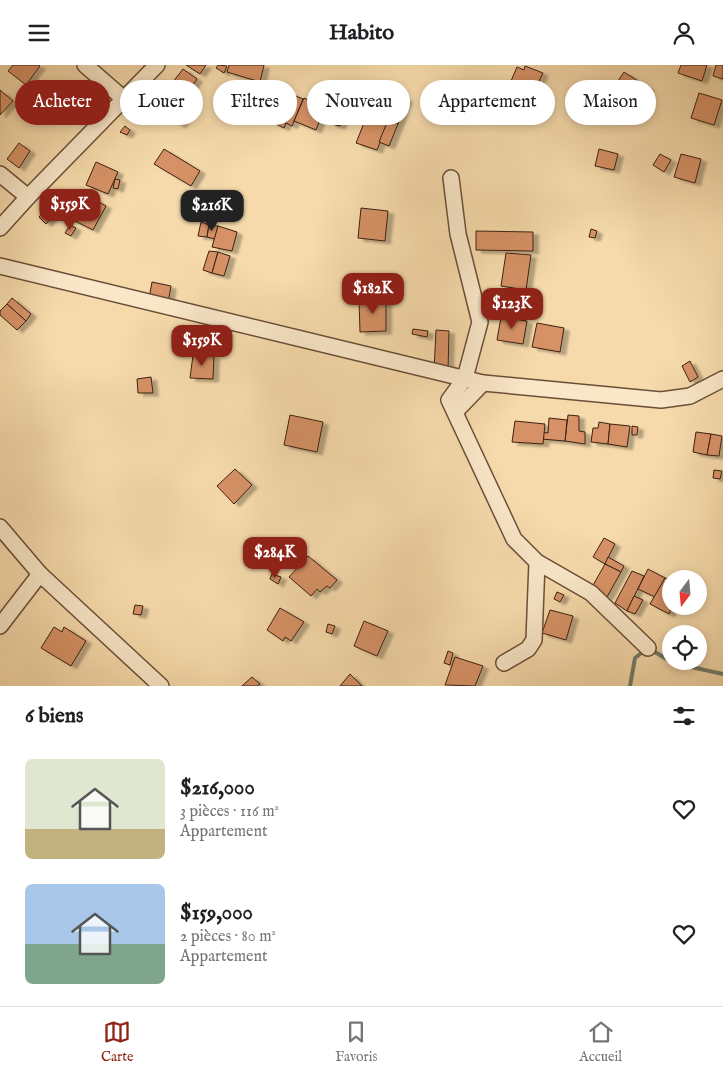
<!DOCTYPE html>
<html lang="fr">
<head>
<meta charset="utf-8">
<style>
  body { margin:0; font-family:"IM FELL English",serif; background:#f6f6f6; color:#202124; height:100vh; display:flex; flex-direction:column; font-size:19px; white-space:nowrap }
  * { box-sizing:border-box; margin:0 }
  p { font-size:16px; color:#757577 }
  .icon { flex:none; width:28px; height:28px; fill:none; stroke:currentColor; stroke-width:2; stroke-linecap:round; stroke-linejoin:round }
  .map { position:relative; height:621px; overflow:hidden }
  .panel { display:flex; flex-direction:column; background:#fff; flex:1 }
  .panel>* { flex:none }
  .hud { position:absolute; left:15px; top:15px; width:694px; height:45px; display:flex; gap:10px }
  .needle { width:32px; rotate:196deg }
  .controls { position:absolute; left:662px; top:505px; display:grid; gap:10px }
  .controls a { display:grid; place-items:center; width:45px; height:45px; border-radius:50%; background:#fff; box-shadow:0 2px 8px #0003; font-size:25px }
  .price { position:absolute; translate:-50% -42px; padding:0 11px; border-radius:10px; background:#8f2418; color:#fff; font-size:16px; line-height:32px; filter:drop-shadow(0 1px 2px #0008) }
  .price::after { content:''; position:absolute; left:50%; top:30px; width:15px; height:11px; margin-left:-8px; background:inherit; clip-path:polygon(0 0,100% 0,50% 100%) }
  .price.current { background:#222; color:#fff }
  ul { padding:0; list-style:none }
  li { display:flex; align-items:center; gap:15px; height:125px; padding:0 25px }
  li span { display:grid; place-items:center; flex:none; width:140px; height:100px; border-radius:8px; color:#555 }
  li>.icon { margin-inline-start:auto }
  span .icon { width:60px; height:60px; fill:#fffc; stroke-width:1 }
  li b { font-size:21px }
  h2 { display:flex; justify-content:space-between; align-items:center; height:60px; padding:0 25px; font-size:21px }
  .pill { padding:0 18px; border-radius:22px; background:#fff; box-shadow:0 2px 8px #0003; font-size:18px; line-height:45px }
  .pill.current { background:#8f2418; color:#fff }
  header { display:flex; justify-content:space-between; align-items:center; height:65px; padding:0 25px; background:#fff; font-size:22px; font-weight:700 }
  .menu { display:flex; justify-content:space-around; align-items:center; height:70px; border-top:1px solid #e0e0e0; background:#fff; font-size:14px; color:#757577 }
  .menu a { display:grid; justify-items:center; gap:2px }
  .menu .current { color:#8f2418 }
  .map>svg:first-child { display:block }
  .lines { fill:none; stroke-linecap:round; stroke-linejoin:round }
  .stream { stroke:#777d69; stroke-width:4 }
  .building { fill:#d69266; stroke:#3c2011; filter:url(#shadow) }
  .minor-casing { stroke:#6a4e38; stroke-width:18 }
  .minor { stroke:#f9e7c8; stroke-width:15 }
</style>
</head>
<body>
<header><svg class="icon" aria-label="menu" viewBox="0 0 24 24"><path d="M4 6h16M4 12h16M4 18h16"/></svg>Habito<svg class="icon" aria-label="person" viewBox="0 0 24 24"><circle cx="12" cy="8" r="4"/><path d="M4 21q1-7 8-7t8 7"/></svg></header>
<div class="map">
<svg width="723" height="621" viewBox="0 0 723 621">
  <defs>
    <filter id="shadow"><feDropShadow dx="5.5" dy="3" stdDeviation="1" flood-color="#0004"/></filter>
  </defs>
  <rect width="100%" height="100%" fill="#f6daab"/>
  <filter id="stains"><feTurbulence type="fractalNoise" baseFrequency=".004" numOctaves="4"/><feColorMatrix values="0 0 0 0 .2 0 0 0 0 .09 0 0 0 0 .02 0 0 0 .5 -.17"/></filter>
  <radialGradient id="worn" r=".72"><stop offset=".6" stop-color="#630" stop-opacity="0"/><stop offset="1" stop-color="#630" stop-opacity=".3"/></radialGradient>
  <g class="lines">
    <!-- stream -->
    <g class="stream">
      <path d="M650,584L673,598L723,609"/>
      <path d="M630,621L635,593L644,586"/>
    </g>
  </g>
  <!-- building -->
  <g class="building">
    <path d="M13,0H38L40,1L26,20L8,6Z"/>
    <path d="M186,0H206L200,9Z"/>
    <path d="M218,0L227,1L224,8L216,3Z"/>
    <path d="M229,0H264L260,17L227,7Z"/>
    <path d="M681,0H707L702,16L678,8Z"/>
    <path d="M716,0H723V14L713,11Z"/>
    <path d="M525,1L543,8L531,33L508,23L517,2L524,5Z"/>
    <path d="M183,4L197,14L184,33L169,22Z"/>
    <path d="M624,7L649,23L632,50L606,34Z"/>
    <path d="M325,18L347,24L344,34L322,28Z"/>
    <path d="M274,22L303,34L292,61L286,58L284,63L270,56L271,51L263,49Z"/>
    <path d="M378,24L407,34L398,59L369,48Z"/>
    <path d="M0,25L13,36L0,50Z"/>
    <path d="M503,25L515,29L512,36L501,33Z"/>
    <path d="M175,26L195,40L180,60L161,47Z"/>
    <path d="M699,28L722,35L714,60L691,53Z"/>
    <path d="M152,32L161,40L149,55L140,48Z"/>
    <path d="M304,33L325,42L316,65L294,56Z"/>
    <path d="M335,46L344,48L340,61L331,59Z"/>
    <path d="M366,53L387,60L377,85L356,78Z"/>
    <path d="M388,55L398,59L389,81L379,77Z"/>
    <path d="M125,61L130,65L127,70L120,67Z"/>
    <path d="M19,78L30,86L19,103L7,94Z"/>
    <path d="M164,84L200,106L191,121L154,99Z"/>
    <path d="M599,84L618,89L614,105L595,101Z"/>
    <path d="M660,89L671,95L664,107L653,100Z"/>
    <path d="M681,89L701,94L695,118L674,112Z"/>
    <path d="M96,97L118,107L108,129L86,120Z"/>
    <path d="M115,114L120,115L118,124L113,123Z"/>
    <path d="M82,128L106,141L93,165L69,153Z"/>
    <path d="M50,140L57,146L46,159L39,152Z"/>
    <path d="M361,143L388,146L385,176L358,173Z"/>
    <path d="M201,157L209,160L207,172L198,171Z"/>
    <path d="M70,160L76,163L71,171L65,168Z"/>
    <path d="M209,160L218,161L215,174L207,172Z"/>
    <path d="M218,161L237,167L232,186L212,182Z"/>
    <path d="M591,164L597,166L595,173L589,172Z"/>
    <path d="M476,166L533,167V186L476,185Z"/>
    <path d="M209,186L218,187L212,208L203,205Z"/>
    <path d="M218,187L230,191L224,211L212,208Z"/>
    <path d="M506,188L531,190L526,225L501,221Z"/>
    <path d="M152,217L171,221L168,238L149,233Z"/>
    <path d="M12,233L31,249L26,256L7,239Z"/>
    <path d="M386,234V266L360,267L359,235Z"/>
    <path d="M7,239L26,256L17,265L0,250V246Z"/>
    <path d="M501,252L527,256L523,279L497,275Z"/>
    <path d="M537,258L564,263L560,287L532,282Z"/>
    <path d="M413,264L428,266L427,272L412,269Z"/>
    <path d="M436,265L449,266L448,306L434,305Z"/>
    <path d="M193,290L214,291L213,314L190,313Z"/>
    <path d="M690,296L698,312L690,317L682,301Z"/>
    <path d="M151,312L153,328H138L137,314Z"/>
    <path d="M290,350L323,357L317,387L284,380Z"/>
    <path d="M568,350L579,351V366L585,367V379L565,376Z"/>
    <path d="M549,353L567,355L565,376L541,374V367L548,368Z"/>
    <path d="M515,356L545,359L543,379L512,377Z"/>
    <path d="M599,357L610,359L608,379L591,377L593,363H598Z"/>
    <path d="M610,359L630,361L627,382L608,379Z"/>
    <path d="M632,361L638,362L637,370H632Z"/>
    <path d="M696,367L711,369L707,390L693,387Z"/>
    <path d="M711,369L722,371L719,391L707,390Z"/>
    <path d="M235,404L252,420L234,439L217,421Z"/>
    <path d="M714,405L722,406L720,414L713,413Z"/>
    <path d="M604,473L615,479L605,499L593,492Z"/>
    <path d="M308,491L337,515L330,523L327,521L320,527L317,524L311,531L289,512Z"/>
    <path d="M608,492L624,501L621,507L605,499Z"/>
    <path d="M605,499L621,507L607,532L592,522Z"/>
    <path d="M648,504L665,513L655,532L638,524Z"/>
    <path d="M632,506L644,511L627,546L615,538Z"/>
    <path d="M272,509L281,512L278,519L270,514Z"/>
    <path d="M665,513L671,516L672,541L669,549L650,539Z"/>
    <path d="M557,527L564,530L560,537L554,534Z"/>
    <path d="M634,531L643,535L635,549L627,546Z"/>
    <path d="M135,540L143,541L141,550L133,549Z"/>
    <path d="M280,543L304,557L291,576L285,572L283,576L267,565Z"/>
    <path d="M550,545L573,551L566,575L542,568Z"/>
    <path d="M364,556L388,566L377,591L354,581Z"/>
    <path d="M328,559L335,561L332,569L326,567Z"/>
    <path d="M54,562L62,567L64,562L86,576L71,601L41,583Z"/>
    <path d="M448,586L453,588L450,600L444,598Z"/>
    <path d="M455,592L483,601L475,621L445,620Z"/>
    <path d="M350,609L362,621H340Z"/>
    <path d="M252,612L260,619L257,621H242Z"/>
  </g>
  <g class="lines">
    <defs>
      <g id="minor">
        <path d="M85,0L124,34"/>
        <path d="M0,109L28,132"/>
        <path d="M451,113L458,169L480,257L465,313L449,335L514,474L537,497L591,528L648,583"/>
        <path d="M0,163L28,132L157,0"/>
        <path d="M0,201L483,318L661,335L690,331L723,314"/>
        <path d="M455,347L483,318"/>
        <path d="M0,462L40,509L161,621"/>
        <path d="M0,561L40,509"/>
        <path d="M504,598L528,584L534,575L537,497"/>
      </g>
    </defs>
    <!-- minor casing -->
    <use href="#minor" class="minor-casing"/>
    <!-- minor -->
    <use href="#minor" class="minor"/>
  </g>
  <rect width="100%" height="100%" filter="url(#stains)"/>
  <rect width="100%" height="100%" fill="url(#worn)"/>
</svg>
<div class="controls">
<a><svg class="needle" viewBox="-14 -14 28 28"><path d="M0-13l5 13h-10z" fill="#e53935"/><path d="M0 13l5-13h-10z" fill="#757577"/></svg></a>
<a><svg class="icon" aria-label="locate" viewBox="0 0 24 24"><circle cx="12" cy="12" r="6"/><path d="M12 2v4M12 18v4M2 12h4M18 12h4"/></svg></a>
</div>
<b class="price" style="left:70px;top:166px">$159K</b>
<b class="price current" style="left:212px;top:167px">$216K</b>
<b class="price" style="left:373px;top:250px">$182K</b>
<b class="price" style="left:512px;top:265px">$123K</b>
<b class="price" style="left:202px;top:302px">$159K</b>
<b class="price" style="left:275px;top:514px">$284K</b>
<div class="hud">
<a class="pill current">Acheter</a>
<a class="pill">Louer</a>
<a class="pill">Filtres</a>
<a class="pill">Nouveau</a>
<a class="pill">Appartement</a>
<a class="pill">Maison</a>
</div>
</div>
<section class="panel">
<h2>6 biens<svg class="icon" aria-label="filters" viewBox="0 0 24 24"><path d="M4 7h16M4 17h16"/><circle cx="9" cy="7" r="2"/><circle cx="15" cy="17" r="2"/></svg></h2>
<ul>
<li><span style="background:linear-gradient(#dfe7d0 70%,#c2b280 0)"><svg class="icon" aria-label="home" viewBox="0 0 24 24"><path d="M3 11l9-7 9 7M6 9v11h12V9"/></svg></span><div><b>$216,000</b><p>3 pièces · 116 m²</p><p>Appartement</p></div><svg class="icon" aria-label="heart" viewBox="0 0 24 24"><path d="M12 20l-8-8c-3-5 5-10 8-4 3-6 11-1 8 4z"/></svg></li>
<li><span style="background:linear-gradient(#a9c7e8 60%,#7fa58c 0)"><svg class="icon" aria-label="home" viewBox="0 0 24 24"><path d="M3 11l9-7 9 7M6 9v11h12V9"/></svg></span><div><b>$159,000</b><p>2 pièces · 80 m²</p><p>Appartement</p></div><svg class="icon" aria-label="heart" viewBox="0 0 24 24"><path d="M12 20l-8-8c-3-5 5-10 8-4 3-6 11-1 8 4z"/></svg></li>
</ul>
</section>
<nav class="menu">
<a class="current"><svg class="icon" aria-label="map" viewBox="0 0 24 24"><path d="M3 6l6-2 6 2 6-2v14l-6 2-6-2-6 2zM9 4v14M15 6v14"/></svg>Carte</a>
<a><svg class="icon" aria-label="saved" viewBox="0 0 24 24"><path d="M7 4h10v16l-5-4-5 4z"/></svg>Favoris</a>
<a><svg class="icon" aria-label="home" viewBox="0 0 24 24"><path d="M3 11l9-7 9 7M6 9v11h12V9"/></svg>Accueil</a>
</nav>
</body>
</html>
